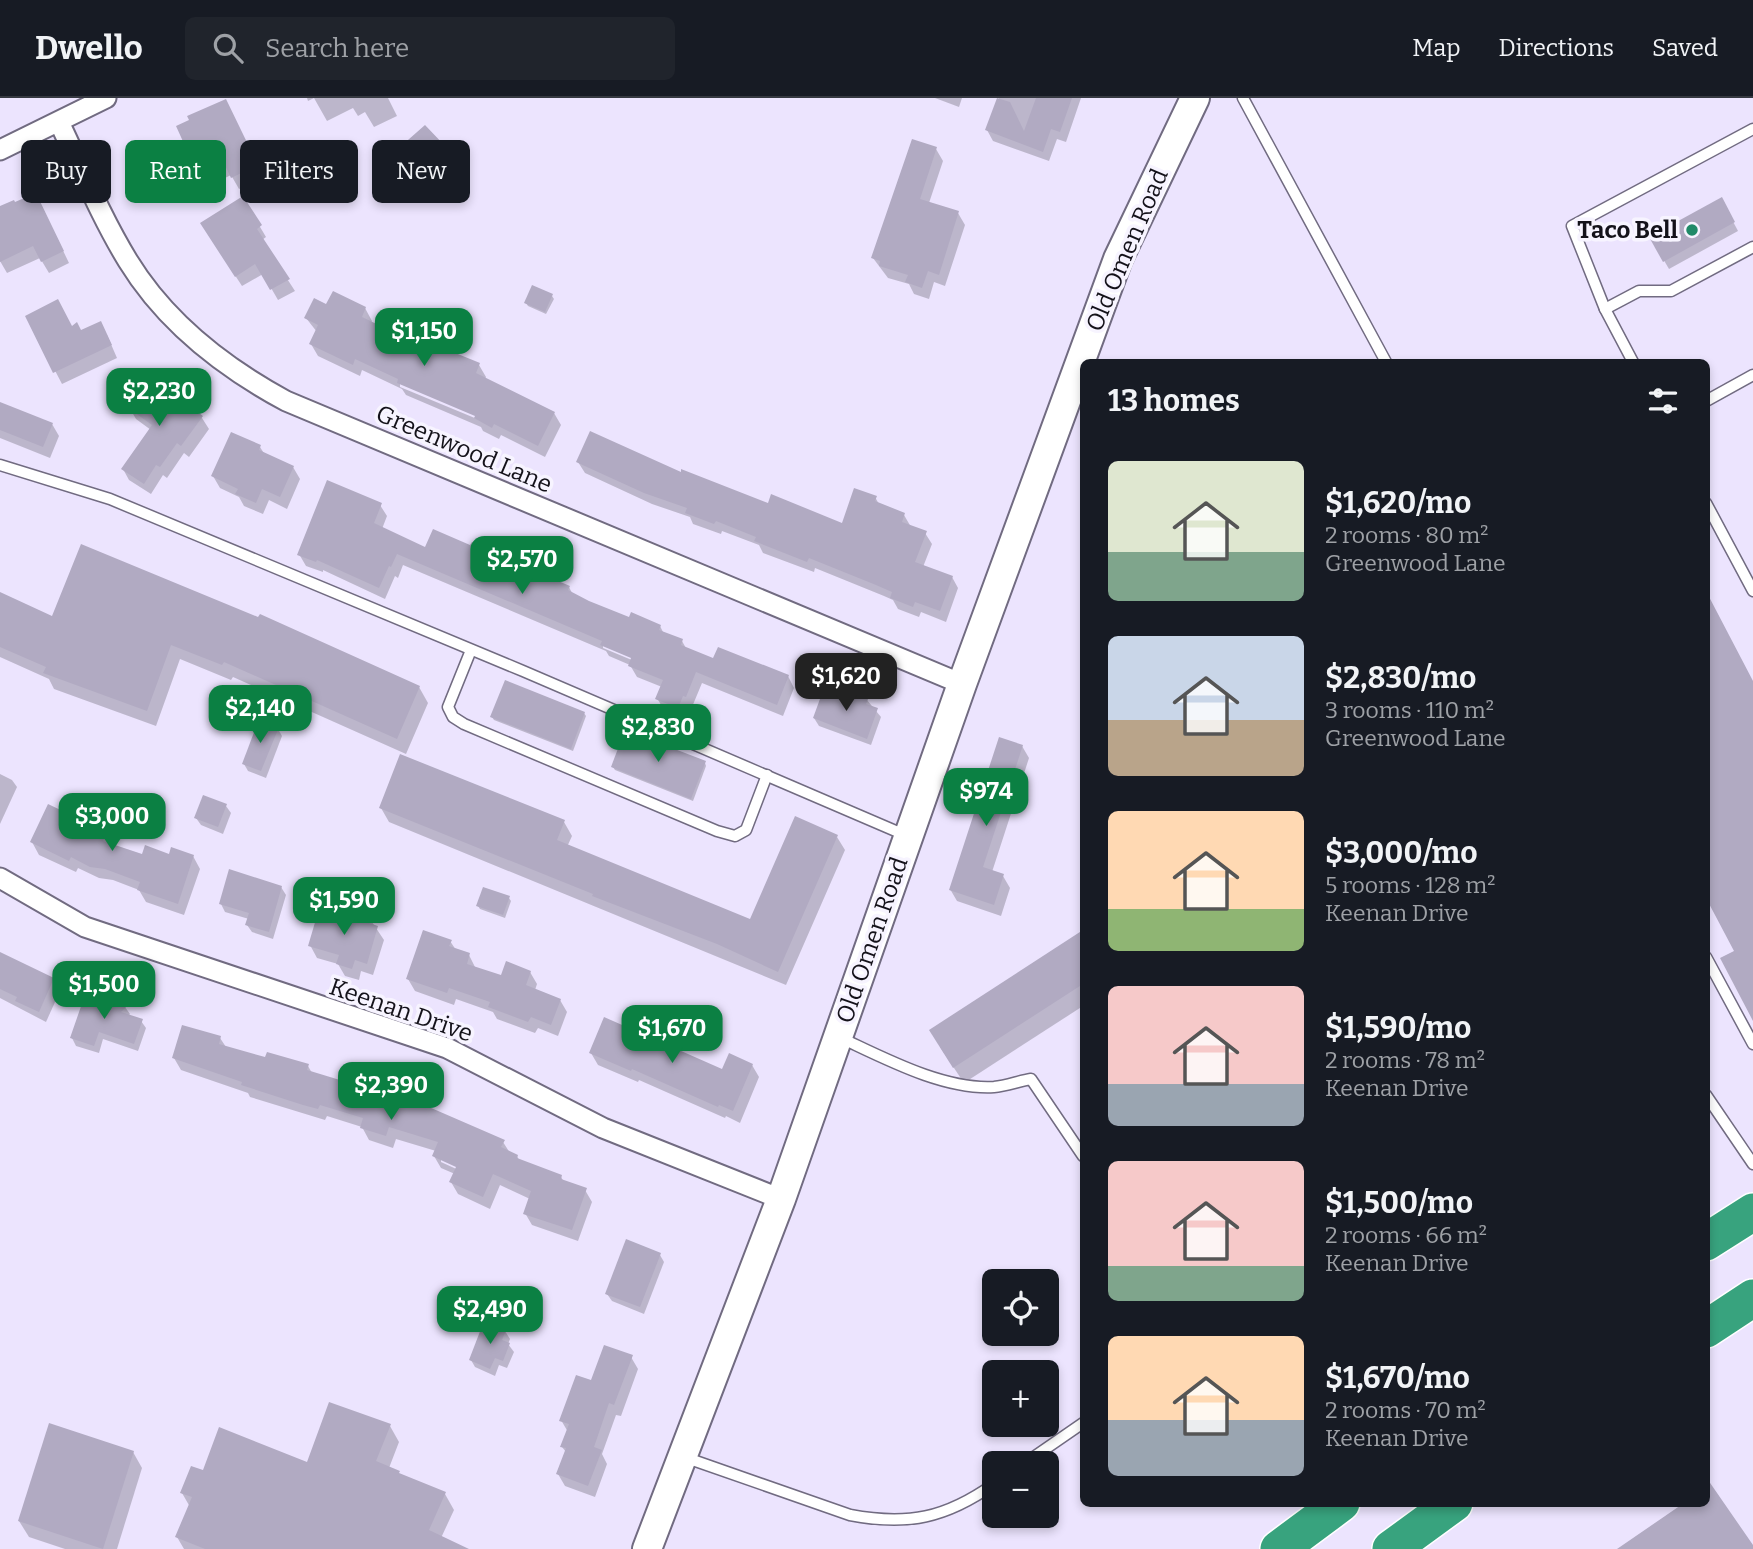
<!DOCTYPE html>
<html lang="en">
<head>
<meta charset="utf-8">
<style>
  body { margin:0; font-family:Bitter,serif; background:#20242c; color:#f1f3f6; height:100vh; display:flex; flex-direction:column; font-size:26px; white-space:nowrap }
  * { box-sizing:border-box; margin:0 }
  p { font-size:23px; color:#9ea1a6 }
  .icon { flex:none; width:38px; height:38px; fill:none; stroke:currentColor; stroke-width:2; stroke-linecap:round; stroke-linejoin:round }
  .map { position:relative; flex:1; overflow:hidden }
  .drawer { position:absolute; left:1080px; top:261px; width:630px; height:1148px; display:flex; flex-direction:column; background:#171b24; border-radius:10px; box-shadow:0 4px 10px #0003 }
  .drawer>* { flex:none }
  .guide { position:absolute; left:21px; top:42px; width:665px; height:63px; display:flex; gap:14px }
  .fabs { position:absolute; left:982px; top:1171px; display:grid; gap:14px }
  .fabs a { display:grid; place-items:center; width:77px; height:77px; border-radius:10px; background:#171b24; box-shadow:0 4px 10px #0003; font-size:35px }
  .price { position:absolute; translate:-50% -60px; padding:0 16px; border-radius:14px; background:#0b8043; color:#fff; font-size:23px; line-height:46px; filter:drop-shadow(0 2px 4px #0008) }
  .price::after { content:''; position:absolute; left:50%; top:42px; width:21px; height:16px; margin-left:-10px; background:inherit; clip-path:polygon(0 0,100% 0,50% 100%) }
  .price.on { background:#222; color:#fff }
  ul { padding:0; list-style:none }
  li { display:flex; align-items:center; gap:21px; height:175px; padding:0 28px }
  li span { display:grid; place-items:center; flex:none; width:196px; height:140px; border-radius:10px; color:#555 }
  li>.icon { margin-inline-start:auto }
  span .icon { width:84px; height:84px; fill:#fffc; stroke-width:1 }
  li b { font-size:30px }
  h2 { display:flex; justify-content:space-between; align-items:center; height:84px; padding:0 28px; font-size:30px }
  .pill { padding:0 24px; border-radius:10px; background:#171b24; box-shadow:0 4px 10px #0003; font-size:24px; line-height:63px }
  .pill.on { background:#0b8043; color:#fff }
  header { display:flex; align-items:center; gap:42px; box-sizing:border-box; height:98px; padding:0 35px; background:#171b24; border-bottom:2px solid #363941 }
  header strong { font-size:33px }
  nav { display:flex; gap:38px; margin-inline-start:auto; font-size:24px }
  .search { width:490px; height:63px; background:#20242c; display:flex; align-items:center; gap:18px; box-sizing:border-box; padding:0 24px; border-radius:10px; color:#9ea1a6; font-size:26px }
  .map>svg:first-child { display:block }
  .shadow { fill:#0003; fill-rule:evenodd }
  .building { fill:#b1aac2 }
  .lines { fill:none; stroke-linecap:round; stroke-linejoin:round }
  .lane-casing { stroke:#716b81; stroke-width:13 }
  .street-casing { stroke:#716b81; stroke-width:23 }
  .secondary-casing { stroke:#716b81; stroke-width:32 }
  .highway-casing { stroke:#fff; stroke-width:40 }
  .lane { stroke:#fff; stroke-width:10 }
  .street { stroke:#fff; stroke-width:19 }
  .secondary { stroke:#fff; stroke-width:28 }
  .highway { stroke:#38a37e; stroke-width:37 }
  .poi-dot { fill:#208a68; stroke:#f7f4ff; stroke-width:2.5 }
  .labels { text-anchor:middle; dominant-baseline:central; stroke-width:7; stroke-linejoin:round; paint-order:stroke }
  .poi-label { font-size:24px; font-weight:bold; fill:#14121a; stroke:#f7f4ff; text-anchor:end }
  .street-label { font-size:24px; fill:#14121a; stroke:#f7f4ff }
</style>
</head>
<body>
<header>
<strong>Dwello</strong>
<div class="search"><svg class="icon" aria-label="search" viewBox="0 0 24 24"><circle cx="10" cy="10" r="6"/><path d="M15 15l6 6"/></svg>Search here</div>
<nav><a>Map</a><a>Directions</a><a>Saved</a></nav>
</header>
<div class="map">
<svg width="1753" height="1451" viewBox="0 0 1753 1451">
  <rect width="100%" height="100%" fill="#ece4fe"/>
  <!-- shadow -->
  <g class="shadow">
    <path d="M307,0H388L397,18L374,29L365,14L358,18L353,10L327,23L314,0L308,3Z"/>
    <path d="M935,0H962L959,9Z"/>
    <path d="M999,0H1081L1066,44L1057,41L1049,63L993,43L987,32Z"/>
    <path d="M232,15L263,80L239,91L231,77L221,82L217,74L203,81L197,70L217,61Z"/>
    <path d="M443,50L447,57L430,72L432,77L411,96L385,64Z"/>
    <path d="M936,51L943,63L929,105L958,115L965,127L945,188L934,184L929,201L914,196L909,186L888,180L873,160Z"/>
    <path d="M243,100L266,139L262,142L295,193L278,202L263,176L242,188L208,136Z"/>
    <path d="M1721,101L1738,133L1669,171L1651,140Z"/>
    <path d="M42,109L69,165L49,175L40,160L7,175L0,163V110Z"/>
    <path d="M552,198L554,201L546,216L528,208L526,205Z"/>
    <path d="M327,208L365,210L372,223L371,225L415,247L479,267L486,279L485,281L554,315L561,327L545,359L501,337L499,341L483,333L481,329L406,297L402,291L362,272L360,278L318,258L311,246L317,234L306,220ZM400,285L484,320L482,323L400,289Z"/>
    <path d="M27,219L81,234L107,237L117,260L62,286Z"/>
    <path d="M150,281L202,320L209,331L189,359L184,355L167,380L163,377L151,396L129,382L123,371L151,332L136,321L129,309Z"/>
    <path d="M0,306L52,326L59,338L50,360L0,340Z"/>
    <path d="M260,349L265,357L293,369L300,381L287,411L269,402L263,416L244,408L239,399L220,390L213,378Z"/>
    <path d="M578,364L681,376L769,407L843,427L875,399L880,408L904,417L911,429L925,435L932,446L923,469L952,479L958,490L946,524L921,514L919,519L898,511L893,502L884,498L815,470L814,474L763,455L759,447L722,433L721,436L693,426L690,419L652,406L585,375Z"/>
    <path d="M380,407L387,418L382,431L426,451L471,449L500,458L505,466L536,480L569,489L573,497L629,521L660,528L664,536L682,543L687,552L714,563L788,578L794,590L783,618L702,585L692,609L690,608L684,620L664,612L657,600L662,589L637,579L630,567L609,558L606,553L403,467L398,480L395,478L385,501L323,472V474L306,468L299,456ZM603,546L640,562L639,565L603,550Z"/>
    <path d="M0,496L53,520L419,589L428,605L406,656L233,579L231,582L180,561L156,628L54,591L49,581L0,559Z"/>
    <path d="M849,602H867L881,619L871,647L819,628L814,620Z"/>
    <path d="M584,615L586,618L573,653L494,622L492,619Z"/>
    <path d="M278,631L282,638L266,680L248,673L244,666Z"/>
    <path d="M1022,648L1029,660L992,774L1003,778L1010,790L1001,818L957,803L950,791Z"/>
    <path d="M705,665L706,668L693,703L615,672L613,669Z"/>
    <path d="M0,676L12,682L17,689L0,726Z"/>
    <path d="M226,708L231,715L223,736L201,727L196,720Z"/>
    <path d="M381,710L564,724L572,738L567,749L751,823L837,739L845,752L786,887L389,724Z"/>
    <path d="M72,719L95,720L113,748L143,758H193L200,771L184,817L146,804L139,792L113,782L99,780L78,770L76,774L39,757L32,744Z"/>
    <path d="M281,789L286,797L273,841L252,834L247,827L249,821L225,814L221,806Z"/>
    <path d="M509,800L511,803L505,820L480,811L478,808Z"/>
    <path d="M368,818L384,842L373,877L361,873L359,882L345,878L338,866L317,860L310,847L351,822Z"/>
    <path d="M1082,834L1083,908L964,985L940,949Z"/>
    <path d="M450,843L456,852L469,857L476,871L502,879L530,874L537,886L535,892L560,902L567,914L558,938L538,930L535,935L497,921L493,914L456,901L454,907L415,893L408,881Z"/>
    <path d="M0,863L53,881L60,893L46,924L0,900Z"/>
    <path d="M125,909L130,916L128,918L141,923L146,930L138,953L103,941L99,955L76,948L72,940Z"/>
    <path d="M220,940L226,949L266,961L308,968L312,975L423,1008L503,1044L510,1055L517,1058L520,1064L561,1079L564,1084L585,1092L592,1104L578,1143L532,1127L525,1115L530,1101L500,1087L490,1111L458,1096L451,1084L455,1076L441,1070L434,1058L436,1053L396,1041L393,1050L369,1042L362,1029L327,1018L325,1022L250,999L248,995L181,972L174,960ZM441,1060L465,1071L463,1074L441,1064Z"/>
    <path d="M591,955L723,974L752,967L759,979L740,1025L726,1018L725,1020L639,982L638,984L598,967Z"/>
    <path d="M660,1157L664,1164L644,1216L612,1203L607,1196Z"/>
    <path d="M505,1233L510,1241L508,1246L514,1254L507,1270L499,1267L495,1278L475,1269L471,1262Z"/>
    <path d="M631,1259L638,1271L621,1318L616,1317L602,1356L607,1366L595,1399L565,1388L558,1376L566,1354L562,1349L568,1334L561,1322L592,1285Z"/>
    <path d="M390,1328L399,1344L389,1370L400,1378L445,1396L454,1412L441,1440L465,1451H184L177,1439L190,1409L182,1395L204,1374L308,1366Z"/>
    <path d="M133,1354L142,1370L117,1451H65L29,1439L19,1423Z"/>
  </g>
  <!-- building -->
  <g class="building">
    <path d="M997,0L1010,4L1024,33L1036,0H1072L1060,34L1051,31L1043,54L985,32Z"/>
    <path d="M226,1L258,67L231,80L224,65L213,71L209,63L195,70L176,28L189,22L187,18Z"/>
    <path d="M425,27L445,48L426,64L429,68L405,89L383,64Z"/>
    <path d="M912,41L937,49L920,101L959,113L939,177L928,173L922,190L905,184L908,177L879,168L880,163L871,160Z"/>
    <path d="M36,95L64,153L41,164L33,148L0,164V108L14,102L15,104Z"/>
    <path d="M243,98L262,127L257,131L290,181L270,192L255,166L235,179L200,125Z"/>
    <path d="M1722,99L1735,124L1663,164L1649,139Z"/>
    <path d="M532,187L553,196L545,214L524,205Z"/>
    <path d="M333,193L366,209L362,219L414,244L416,239L480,265L476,275L555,314L538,348L494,326L492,330L474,320L475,318L397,285L398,281L355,261L353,267L309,246L318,227L304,220L314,200L326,206Z"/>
    <path d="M58,201L72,228L77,224L81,232L101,223L112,247L53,275L25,218Z"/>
    <path d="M150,279L203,318L181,348L177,345L160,369L156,367L144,386L121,371L152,327L127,309Z"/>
    <path d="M0,304L53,325L43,349L0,332Z"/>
    <path d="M590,333L681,374V371L768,405L771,396L842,425L854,390L877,398L875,403L905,415L902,424L927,433L915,464L953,478L940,513L915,504L913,509L890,500L892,494L876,487L809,460L807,464L754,443L756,439L716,423L714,426L685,415L687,410L644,395L576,364Z"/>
    <path d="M231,334L261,347L259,352L294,368L280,399L262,391L256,405L235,396L238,391L211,378Z"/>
    <path d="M327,382L382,405L374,425L425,449L433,431L470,447L472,444L502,457L500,461L535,477L537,474L570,488L568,492L589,503L629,519L631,514L661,527L659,532L683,541L681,547L713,560L718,549L789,577L777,607L696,574L686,599L683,598L678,610L655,601L663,582L628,568L631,560L600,547L602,543L397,456L391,469L389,468L379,490L317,462L316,464L297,457Z"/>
    <path d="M81,446L258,519L260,516L420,588L397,641L224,564L222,567L171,547L147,613L43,575L46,569L0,549V494L52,518Z"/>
    <path d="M1706,493L1753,583V923L1720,860L1734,853L1706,800Z"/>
    <path d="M505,582L585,614L571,651L490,619Z"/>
    <path d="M824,590L848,599L850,594L868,601L866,606L878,610L867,641L813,620Z"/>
    <path d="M259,621L279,629L261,673L242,666Z"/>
    <path d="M625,632L706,663L691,701L611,669Z"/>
    <path d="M999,639L1023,647L983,769L1004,776L994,807L949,792Z"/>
    <path d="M400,656L565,722L557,742L750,821L795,718L838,737L778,874L717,846L592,798L593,796L379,710Z"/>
    <path d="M203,697L227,706L218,729L194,720Z"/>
    <path d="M48,706L71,717L75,709L96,719L92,727L107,734L103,743L142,756L145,747L169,756L171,749L194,757L178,806L137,792L140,784L105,771L90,769L71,759L69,763L30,744Z"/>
    <path d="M229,771L282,788L269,834L245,827L249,815L219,806Z"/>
    <path d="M483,789L510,798L503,817L476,808Z"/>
    <path d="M319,811L349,820L352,811L369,816L366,824L378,828L367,866L355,862L352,871L336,866L339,857L308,848Z"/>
    <path d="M423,832L452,842L449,848L470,855L467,866L501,877L506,863L531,873L526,887L561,901L551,927L531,919L528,924L488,909L490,904L449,890L447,895L406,881Z"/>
    <path d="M1083,832V886L953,970L929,932Z"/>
    <path d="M0,854L54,880L39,914L15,903L17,899L0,891Z"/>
    <path d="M86,894L127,908L121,914L143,921L134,946L99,934L94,948L70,940Z"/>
    <path d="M604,919L722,971L729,955L753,966L733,1013L719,1007L718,1009L632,971L631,973L589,955Z"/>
    <path d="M182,927L221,938L219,946L265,959L267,954L309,966L307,972L353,986L354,982L423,1004L422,1006L505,1042L501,1049L518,1057L517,1060L562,1077L561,1081L587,1090L572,1132L523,1116L531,1093L493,1076L483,1099L449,1084L456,1069L432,1058L438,1044L389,1029L386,1038L360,1030L363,1020L320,1007L318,1011L303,1007L241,987L242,984L172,960Z"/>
    <path d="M626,1141L661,1155L640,1209L605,1196Z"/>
    <path d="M484,1223L506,1232L502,1242L510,1245L503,1263L495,1260L490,1271L469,1262Z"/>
    <path d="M604,1247L633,1257L614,1307L609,1305L594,1349L602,1352L588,1388L556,1376L566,1350L560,1349L569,1326L559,1323L576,1277L591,1282Z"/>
    <path d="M329,1304L391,1326L376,1363L400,1373L399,1375L446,1394L429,1432L469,1451H205L175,1439L192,1399L180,1395L191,1368L203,1372L219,1329L307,1364Z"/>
    <path d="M49,1325L134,1353L103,1451L18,1423Z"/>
    <path d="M1706,1379L1753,1447V1451H1617L1684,1405H1706Z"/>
  </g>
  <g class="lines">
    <defs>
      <g id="lane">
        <path d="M1243,0L1386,264"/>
        <path d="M1605,211L1639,193H1671L1753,149"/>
        <path d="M1633,264L1605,211L1572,128L1753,31"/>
        <path d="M1706,303L1753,277"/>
        <path d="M0,367L110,401L523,573L905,737"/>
        <path d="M1706,405L1753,493"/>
        <path d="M471,552L448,609L453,619L464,626L717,733L735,738L746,732L767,677"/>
        <path d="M1706,859L1753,946"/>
        <path d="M841,940C886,961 944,992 994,989C1006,988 1019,983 1031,981L1083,1058"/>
        <path d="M1706,997L1753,1066"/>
        <path d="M684,1359L850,1417C908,1428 946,1420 994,1386"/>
        <path d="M1025,1365L1083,1325"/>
      </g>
      <g id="street">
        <path d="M59,24C81,70 101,119 128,163C166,225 223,269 286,303L962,586"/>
        <path d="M0,52L106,0"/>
        <path d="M0,780L85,829L447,950L603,1030L781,1101"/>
      </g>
      <path id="secondary" d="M647,1451L781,1101L962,586L1118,161L1195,0"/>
      <g id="highway">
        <path d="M1706,1144L1753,1114"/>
        <path d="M1706,1231L1753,1200"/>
        <path d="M1279,1451L1341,1405"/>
        <path d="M1391,1451L1454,1405"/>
      </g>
    </defs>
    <!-- lane casing -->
    <use href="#lane" class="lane-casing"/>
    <!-- street casing -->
    <use href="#street" class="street-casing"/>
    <!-- secondary casing -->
    <use href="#secondary" class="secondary-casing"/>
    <!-- highway casing -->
    <use href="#highway" class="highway-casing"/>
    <!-- lane -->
    <use href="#lane" class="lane"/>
    <!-- street -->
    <use href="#street" class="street"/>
    <!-- secondary -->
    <use href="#secondary" class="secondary"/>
    <!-- highway -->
    <use href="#highway" class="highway"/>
  </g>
  <!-- markers -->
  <circle class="poi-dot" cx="1692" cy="132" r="7"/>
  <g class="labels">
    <!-- poi labels -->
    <g class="poi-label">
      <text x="1678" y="132">Taco Bell</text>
    </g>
    <!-- street labels -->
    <g class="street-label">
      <text transform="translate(1127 152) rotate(-67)">Old Omen Road</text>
      <text transform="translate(464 351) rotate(23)">Greenwood Lane</text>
      <text transform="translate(872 842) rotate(-71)">Old Omen Road</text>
      <text transform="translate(401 912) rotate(19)">Keenan Drive</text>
    </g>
  </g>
</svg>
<div class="fabs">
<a><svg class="icon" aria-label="locate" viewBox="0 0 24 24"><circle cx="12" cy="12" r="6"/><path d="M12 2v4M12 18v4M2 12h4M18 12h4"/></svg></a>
<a>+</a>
<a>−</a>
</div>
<b class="price" style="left:424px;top:270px">$1,150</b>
<b class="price" style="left:159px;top:330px">$2,230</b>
<b class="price" style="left:522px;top:498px">$2,570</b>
<b class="price on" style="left:846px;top:615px">$1,620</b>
<b class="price" style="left:260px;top:647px">$2,140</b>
<b class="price" style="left:658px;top:666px">$2,830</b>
<b class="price" style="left:986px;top:730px">$974</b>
<b class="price" style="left:112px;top:755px">$3,000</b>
<b class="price" style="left:344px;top:839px">$1,590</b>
<b class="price" style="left:104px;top:923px">$1,500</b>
<b class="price" style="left:672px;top:967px">$1,670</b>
<b class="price" style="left:391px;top:1024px">$2,390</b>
<b class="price" style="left:490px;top:1248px">$2,490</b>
<div class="guide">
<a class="pill">Buy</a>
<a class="pill on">Rent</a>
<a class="pill">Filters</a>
<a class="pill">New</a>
</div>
<section class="drawer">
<h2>13 homes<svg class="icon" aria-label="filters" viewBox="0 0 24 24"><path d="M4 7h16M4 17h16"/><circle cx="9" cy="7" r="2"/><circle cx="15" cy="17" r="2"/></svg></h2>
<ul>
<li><span style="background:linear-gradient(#dfe7d0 65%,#7fa58c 0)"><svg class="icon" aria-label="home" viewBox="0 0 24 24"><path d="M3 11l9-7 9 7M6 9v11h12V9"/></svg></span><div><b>$1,620/mo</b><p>2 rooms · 80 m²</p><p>Greenwood Lane</p></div></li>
<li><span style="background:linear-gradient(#c9d6e8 60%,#b9a48a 0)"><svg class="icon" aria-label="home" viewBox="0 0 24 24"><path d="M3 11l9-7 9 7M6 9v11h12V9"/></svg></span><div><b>$2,830/mo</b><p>3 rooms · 110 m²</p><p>Greenwood Lane</p></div></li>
<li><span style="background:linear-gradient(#ffd9b3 70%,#8fb573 0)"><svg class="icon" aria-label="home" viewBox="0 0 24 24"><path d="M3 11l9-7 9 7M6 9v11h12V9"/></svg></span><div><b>$3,000/mo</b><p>5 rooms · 128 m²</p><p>Keenan Drive</p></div></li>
<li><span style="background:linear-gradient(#f6c9c9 70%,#9aa5b1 0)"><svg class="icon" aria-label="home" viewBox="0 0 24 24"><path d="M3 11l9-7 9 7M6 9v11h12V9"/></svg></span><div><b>$1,590/mo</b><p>2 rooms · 78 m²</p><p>Keenan Drive</p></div></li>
<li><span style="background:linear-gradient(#f6c9c9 75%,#7fa58c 0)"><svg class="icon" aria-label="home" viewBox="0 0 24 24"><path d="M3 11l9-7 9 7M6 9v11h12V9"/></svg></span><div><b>$1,500/mo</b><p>2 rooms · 66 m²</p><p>Keenan Drive</p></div></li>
<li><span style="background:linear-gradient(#ffd9b3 60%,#9aa5b1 0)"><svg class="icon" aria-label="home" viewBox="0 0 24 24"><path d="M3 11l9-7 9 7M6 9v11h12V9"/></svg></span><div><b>$1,670/mo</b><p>2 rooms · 70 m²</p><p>Keenan Drive</p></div></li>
</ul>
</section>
</div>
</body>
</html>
